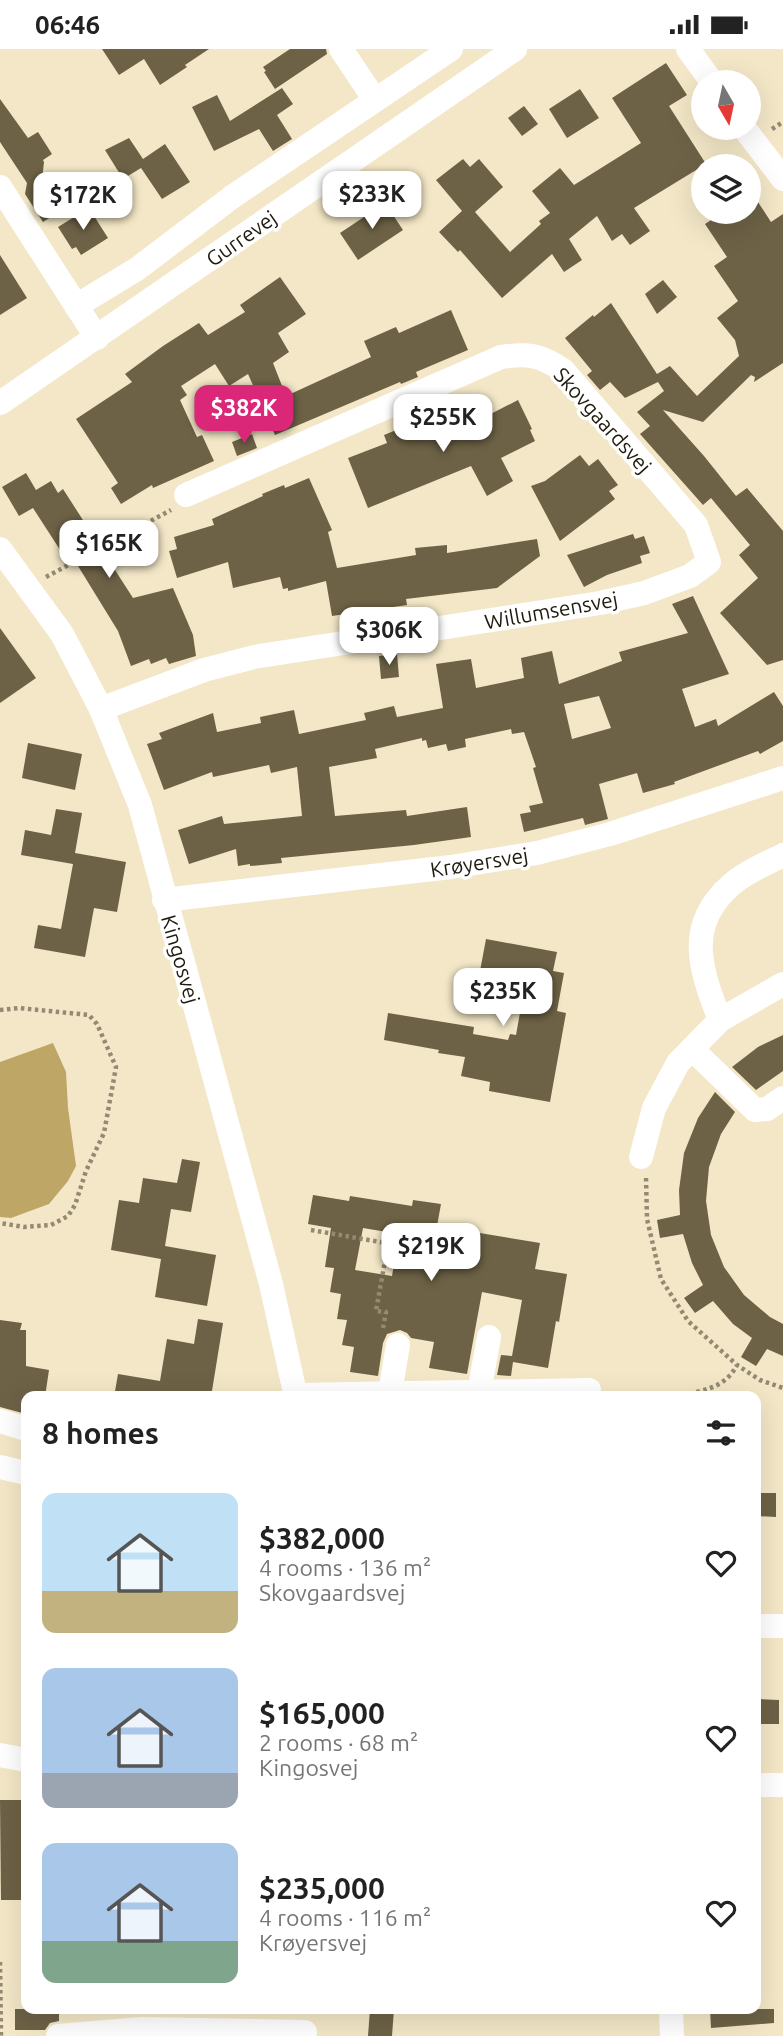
<!DOCTYPE html>
<html lang="en">
<head>
<meta charset="utf-8">
<style>
  body { margin:0; font-family:Ubuntu,sans-serif; background:#f2f2f2; color:#222; height:100vh; display:flex; flex-direction:column; font-size:26px; white-space:nowrap }
  * { box-sizing:border-box; margin:0 }
  p { font-size:23px; color:#767676 }
  .icon { flex:none; width:38px; height:38px; fill:none; stroke:currentColor; stroke-width:2; stroke-linecap:round; stroke-linejoin:round }
  .map { position:relative; flex:1; overflow:hidden }
  .sheet { position:absolute; left:21px; top:1342px; width:740px; height:623px; display:flex; flex-direction:column; background:#fff; border-radius:14px; box-shadow:0 7px 28px #0002 }
  .sheet>* { flex:none }
  .needle { width:46px; rotate:171deg }
  .tools { position:absolute; left:691px; top:21px; display:grid; gap:14px }
  .tools a { display:grid; place-items:center; width:70px; height:70px; border-radius:50%; background:#fff; box-shadow:0 7px 28px #0002; font-size:35px }
  .price { position:absolute; translate:-50% -60px; padding:0 16px; border-radius:14px; background:#fff; color:#222; font-size:23px; line-height:46px; filter:drop-shadow(0 2px 4px #0008) }
  .price::after { content:''; position:absolute; left:50%; top:42px; width:21px; height:16px; margin-left:-10px; background:inherit; clip-path:polygon(0 0,100% 0,50% 100%) }
  .price.selected { background:#db2777; color:#fff }
  ul { padding:0; list-style:none }
  li { display:flex; align-items:center; gap:21px; height:175px; padding:0 21px }
  li span { display:grid; place-items:center; flex:none; width:196px; height:140px; border-radius:14px; color:#555 }
  li>.icon { margin-inline-start:auto }
  span .icon { width:84px; height:84px; fill:#fffc; stroke-width:1 }
  li b { font-size:30px }
  h2 { display:flex; justify-content:space-between; align-items:center; height:84px; padding:0 21px; font-size:30px }
  .status { display:flex; justify-content:space-between; align-items:center; height:49px; padding:0 35px; background:#fff; direction:ltr }
  .status svg { height:19px; fill:currentColor }
  .map>svg:first-child { display:block }
  .water { fill:#bda666 }
  .building { fill:#6d6246; fill-rule:evenodd }
  .lines { fill:none; stroke-linecap:round; stroke-linejoin:round }
  .path { stroke:#938a73; stroke-width:4.5; stroke-dasharray:3.5 3.5; stroke-linecap:butt }
  .minor { stroke:#fff; stroke-width:24 }
  .labels { text-anchor:middle; dominant-baseline:central; stroke-width:7; stroke-linejoin:round; paint-order:stroke }
  .street-label { font-size:21px; fill:#201b0f; stroke:#fff }
</style>
</head>
<body>
<div class="status"><b>06:46</b><svg viewBox="0 0 49 12"><path d="M0 12V9h3v3zM5 12V6h3v6zM10 12V3h3v9zM15 12V0h3v12zM26 1h20v11H26zM47 4h2v5h-2z"/></svg></div>
<div class="map">
<svg width="783" height="1987" viewBox="0 0 783 1987">
  <rect width="100%" height="100%" fill="#f3e7c7"/>
  <!-- water -->
  <path class="water" d="M53,994L66,1023L68,1059L76,1117L68,1132L49,1155L11,1169L0,1168V1013Z"/>
  <!-- building -->
  <g class="building">
    <path d="M102,0H209L185,16L187,18L160,36L144,10L119,26Z"/>
    <path d="M290,0H326L327,5L275,40L264,23L266,22L263,18Z"/>
    <path d="M666,14L687,46L669,57L706,115L634,159L650,182L630,196L622,185L612,192L597,167L569,190L582,211L564,223L552,205L502,249L460,201L458,203L439,183L462,162L436,131L463,110L470,118L479,110L503,138L475,163L510,203L541,175L539,172L550,164L532,142L560,119L574,136L641,94L612,49Z"/>
    <path d="M282,39L293,55L277,66L292,90L273,102L259,80L214,102L192,58L217,46L230,72Z"/>
    <path d="M580,40L599,69L567,89L549,60Z"/>
    <path d="M0,50L28,89L38,83L52,105L43,111L44,113L42,131L62,161L43,173L25,145L27,134L0,93Z"/>
    <path d="M524,57L538,75L522,87L508,69Z"/>
    <path d="M129,89L143,110L165,95L190,133L162,150L141,119L123,130L105,101Z"/>
    <path d="M749,139L771,173L783,165V314L754,333L755,328L751,326L703,373L663,361L704,407L736,447L747,439L783,482V611L767,616L720,564L758,529L739,506L750,496L711,449L703,456L640,385L650,377L637,363L664,342L658,333L625,349L610,333L600,341L587,326L592,322L565,289L593,266L594,268L611,254L657,325L670,317L697,347L739,307L735,291L717,269L738,252L714,217L727,208L705,175L723,163H749Z"/>
    <path d="M385,154L403,181L358,211L340,184Z"/>
    <path d="M89,159L108,189L81,206L76,198L72,200L58,178Z"/>
    <path d="M0,206L27,249L0,266Z"/>
    <path d="M280,228L306,265L278,284L289,303L273,314L286,347L371,308L364,292L396,278L399,284L451,261L468,301L416,323L418,328L401,335L400,333L275,386L248,325L229,337L215,315L181,337L187,346L180,351L197,388L202,386L214,412L153,439L152,436L121,455L111,439L118,434L76,370L132,333L125,325L163,297L199,274L208,286L245,263L240,256Z"/>
    <path d="M663,231L677,248L657,265L645,245Z"/>
    <path d="M518,351L532,380L530,381L535,392L501,409L513,432L487,447L471,417L368,459L348,409L387,394L384,386L406,377L410,387L473,359L479,371Z"/>
    <path d="M252,385L257,399L237,407L232,393Z"/>
    <path d="M580,406L589,417L598,410L618,436L609,442L615,450L560,492L531,437L545,432Z"/>
    <path d="M26,424L36,441L51,432L58,444L63,440L133,549L173,539L193,586L196,607L169,615L166,609L151,615L149,610L131,617L118,582L70,504L64,507L33,459L19,467L2,438Z"/>
    <path d="M309,429L332,481L328,483L337,519L416,506L415,499L447,496V504L537,490L540,507L497,539L406,550L407,556L332,567L326,532L288,542V539L283,540L280,528L233,539L228,513L177,529L169,502L177,500L174,488L214,476L212,470L263,447L262,445L284,436L285,439Z"/>
    <path d="M633,485L635,490L644,487L650,504L640,507L642,514L607,526L584,538L567,506Z"/>
    <path d="M693,547L729,625L682,640L695,678L716,670L718,677L774,643L783,657V692L760,705L758,702L674,733L675,735L643,744L637,724L599,735L608,770L585,776L583,769L524,783L520,765L531,763L529,757L543,754L533,719L536,718L524,683L512,685L511,680L465,690L466,698L448,702L446,695L428,699L426,691L422,692V689L375,700L377,709L329,718L335,767L406,761L407,767L467,758L471,788L414,796L281,809L282,814L250,817V815L238,817L236,800L189,815L178,781L222,767L224,775L302,767L297,718L271,724L269,716L213,728L212,723L164,741L147,695L162,690L159,684L213,664L217,683L261,674L260,668L294,661L299,685L366,671L364,664L394,657L397,668L443,659L436,615L471,610L476,639L524,629L521,609L552,602L559,635L622,612L619,603L688,584L672,555ZM599,647L611,679L572,690L564,655Z"/>
    <path d="M0,579L36,629L0,654Z"/>
    <path d="M397,605L399,628L381,630L379,607Z"/>
    <path d="M28,694L82,705L75,741L22,729Z"/>
    <path d="M56,760L82,764L75,804L126,813L117,863L94,859L85,908L34,899L38,876L61,880L73,815L21,806L25,781L51,786Z"/>
    <path d="M486,890L557,903L553,922L564,924L557,962L566,964L550,1053L489,1042L490,1033L461,1027L465,1008L438,1004L439,1001L384,991L388,964L474,978L473,985L508,991L510,985L516,986L526,930L480,922Z"/>
    <path d="M783,986V1022L756,1041L732,1018L758,998Z"/>
    <path d="M715,1043L735,1063L721,1085L709,1118L706,1152L711,1186L724,1218L744,1246L770,1268L783,1275V1307L767,1300L756,1317L741,1308L752,1289L733,1275L713,1252L695,1264L684,1249L703,1236L692,1214L683,1185L660,1189L657,1171L680,1166L679,1141L684,1104L698,1069Z"/>
    <path d="M182,1110L200,1113L191,1163L171,1160L165,1197L216,1206L207,1257L155,1248L161,1210L111,1201L119,1151L139,1154L143,1129L177,1134Z"/>
    <path d="M313,1146L349,1152L350,1147L412,1157L413,1151L441,1155L437,1177L540,1194L535,1220L567,1225L559,1273L556,1272L548,1319L513,1313L511,1327L497,1326L501,1306L512,1307L522,1251L482,1243L467,1325L429,1319L434,1293L411,1289L407,1284L400,1281L387,1285L383,1294L378,1327L350,1323L354,1298L342,1296L347,1271L337,1270L341,1245L330,1243L334,1219L325,1218L331,1179L308,1175ZM363,1179L399,1185L392,1227L355,1221Z"/>
    <path d="M198,1270L223,1274L211,1348H114L118,1325L160,1332L167,1290L194,1295Z"/>
    <path d="M0,1271L22,1274L20,1281H26V1317L49,1321L45,1348H26V1365L0,1358Z"/>
    <path d="M756,1444H776V1468L756,1467Z"/>
    <path d="M756,1650L779,1651V1675H756Z"/>
    <path d="M0,1751H26V1851H1Z"/>
    <path d="M15,1960H59V1972L50,1974L45,1981H15Z"/>
    <path d="M370,1960H394L392,1987H368Z"/>
    <path d="M710,1960H774V1974L711,1979Z"/>
  </g>
  <g class="lines">
    <!-- path -->
    <g class="path">
      <path d="M772,80L783,73"/>
      <path d="M46,528L171,461"/>
      <path d="M0,961L19,959L89,966L97,975L116,1018L104,1084L86,1122L75,1156L68,1167L51,1176L24,1178L0,1174"/>
      <path d="M646,1129L647,1170L661,1230L688,1272L737,1316L760,1331L783,1339"/>
      <path d="M311,1181L432,1202"/>
      <path d="M383,1279L386,1263L376,1262L388,1195"/>
      <path d="M676,1348C701,1341 724,1341 737,1316"/>
      <path d="M0,1913L1,1987"/>
    </g>
    <!-- minor -->
    <g class="minor">
      <path d="M341,0L375,51"/>
      <path d="M688,0L712,33"/>
      <path d="M744,79L783,130"/>
      <path d="M0,138L97,289"/>
      <path d="M76,257L137,220L232,148L451,0"/>
      <path d="M0,354L515,0"/>
      <path d="M0,500L62,585L101,660L140,756L271,1235L296,1348"/>
      <path d="M101,660L204,621L254,608L600,554L644,544L690,527L709,513L696,476L563,321C540,306 528,304 501,308L186,446"/>
      <path d="M164,851L451,818L537,804L610,785L783,729"/>
      <path d="M720,971C701,922 684,877 731,836C745,823 766,815 783,806"/>
      <path d="M692,1000L755,1061L767,1060L783,1049"/>
      <path d="M641,1108L654,1059L678,1014L720,971L783,935"/>
      <path d="M479,1343L489,1288"/>
      <path d="M390,1344L398,1296"/>
      <path d="M295,1346L589,1341"/>
      <path d="M0,1372L26,1380"/>
      <path d="M0,1418L26,1424"/>
      <path d="M756,1577H783"/>
      <path d="M0,1706L26,1711"/>
      <path d="M756,1736H783"/>
      <path d="M671,1960L672,1987"/>
      <path d="M58,1987L142,1980L305,1983"/>
    </g>
  </g>
  <g class="labels">
    <!-- street labels -->
    <g class="street-label">
      <text transform="translate(241 189) rotate(-35)">Gurrevej</text>
      <text transform="translate(603 371) rotate(48)">Skovgaardsvej</text>
      <text transform="translate(551 561) rotate(-10)">Willumsensvej</text>
      <text transform="translate(479 813) rotate(-9)">Krøyersvej</text>
      <text transform="translate(181 910) rotate(74)">Kingosvej</text>
    </g>
  </g>
</svg>
<div class="tools">
<a><svg class="needle" viewBox="-14 -14 28 28"><path d="M0-13l5 13h-10z" fill="#e53935"/><path d="M0 13l5-13h-10z" fill="#767676"/></svg></a>
<a><svg class="icon" aria-label="layers" viewBox="0 0 24 24"><path d="M12 4l9 5-9 5-9-5zM3 14l9 5 9-5"/></svg></a>
</div>
<b class="price" style="left:372px;top:182px">$233K</b>
<b class="price" style="left:83px;top:183px">$172K</b>
<b class="price selected" style="left:244px;top:396px">$382K</b>
<b class="price" style="left:443px;top:405px">$255K</b>
<b class="price" style="left:109px;top:531px">$165K</b>
<b class="price" style="left:389px;top:618px">$306K</b>
<b class="price" style="left:503px;top:979px">$235K</b>
<b class="price" style="left:431px;top:1234px">$219K</b>
<section class="sheet">
<h2>8 homes<svg class="icon" aria-label="filters" viewBox="0 0 24 24"><path d="M4 7h16M4 17h16"/><circle cx="9" cy="7" r="2"/><circle cx="15" cy="17" r="2"/></svg></h2>
<ul>
<li><span style="background:linear-gradient(#bfe0f5 70%,#c2b280 0)"><svg class="icon" aria-label="home" viewBox="0 0 24 24"><path d="M3 11l9-7 9 7M6 9v11h12V9"/></svg></span><div><b>$382,000</b><p>4 rooms · 136 m²</p><p>Skovgaardsvej</p></div><svg class="icon" aria-label="heart" viewBox="0 0 24 24"><path d="M12 20l-8-8c-3-5 5-10 8-4 3-6 11-1 8 4z"/></svg></li>
<li><span style="background:linear-gradient(#a9c7e8 75%,#9aa5b1 0)"><svg class="icon" aria-label="home" viewBox="0 0 24 24"><path d="M3 11l9-7 9 7M6 9v11h12V9"/></svg></span><div><b>$165,000</b><p>2 rooms · 68 m²</p><p>Kingosvej</p></div><svg class="icon" aria-label="heart" viewBox="0 0 24 24"><path d="M12 20l-8-8c-3-5 5-10 8-4 3-6 11-1 8 4z"/></svg></li>
<li><span style="background:linear-gradient(#a9c7e8 70%,#7fa58c 0)"><svg class="icon" aria-label="home" viewBox="0 0 24 24"><path d="M3 11l9-7 9 7M6 9v11h12V9"/></svg></span><div><b>$235,000</b><p>4 rooms · 116 m²</p><p>Krøyersvej</p></div><svg class="icon" aria-label="heart" viewBox="0 0 24 24"><path d="M12 20l-8-8c-3-5 5-10 8-4 3-6 11-1 8 4z"/></svg></li>
</ul>
</section>
</div>
</body>
</html>
